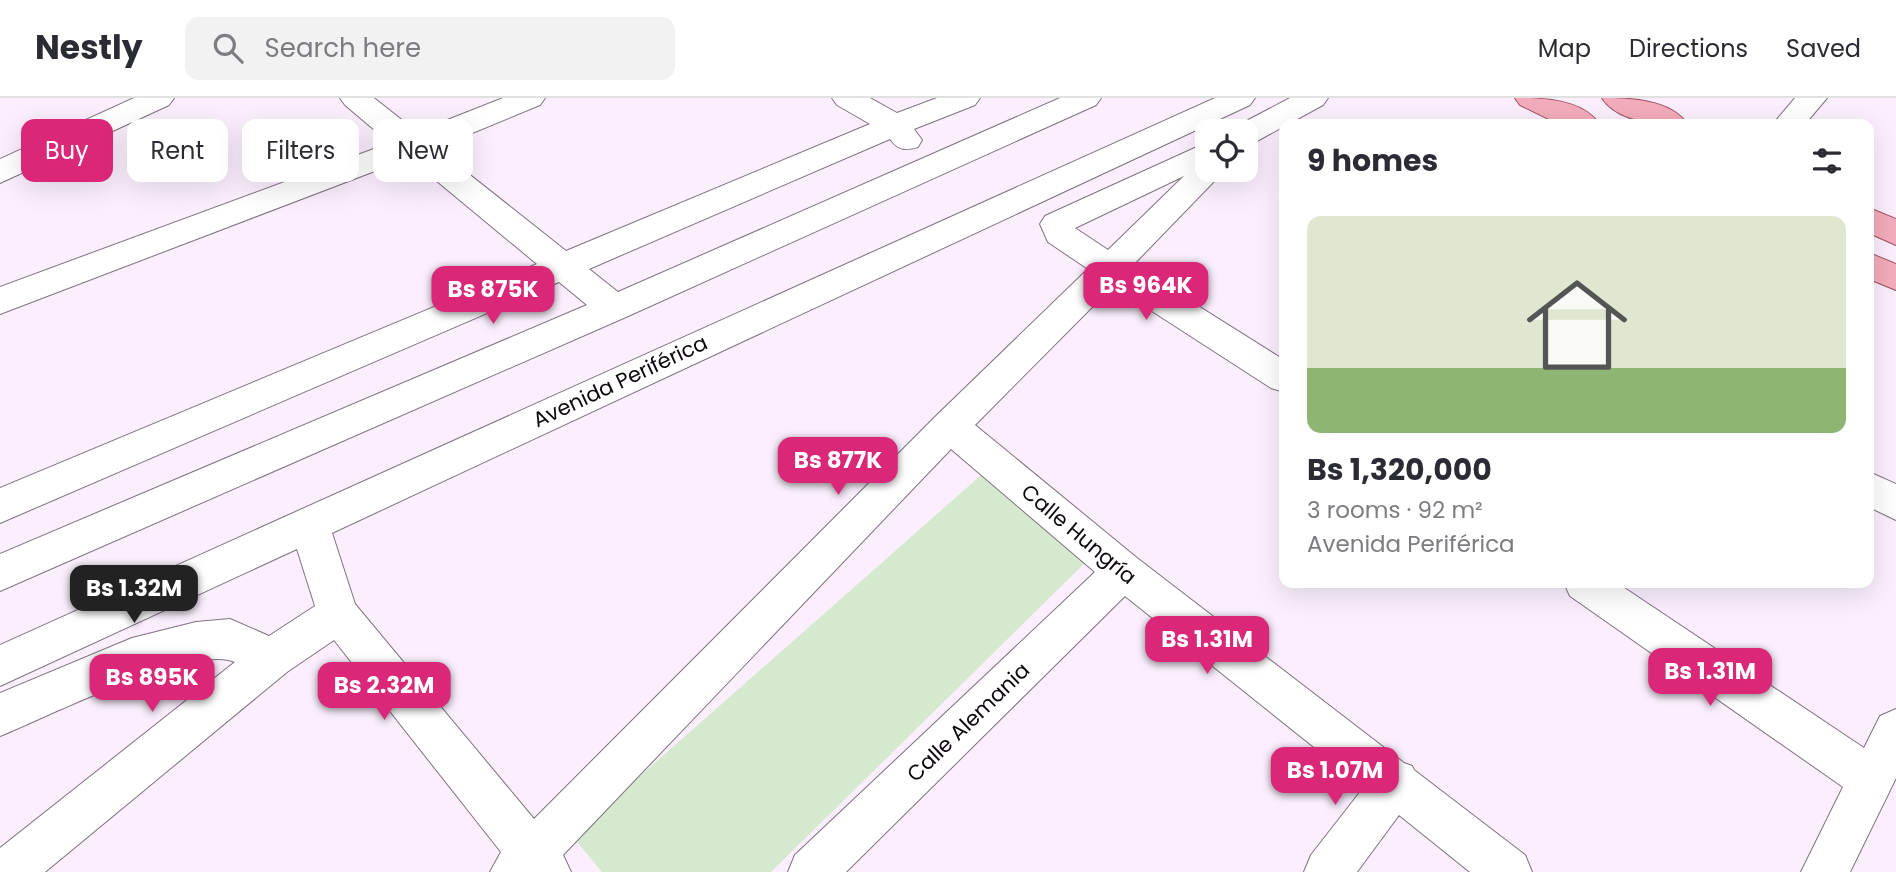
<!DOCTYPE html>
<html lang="en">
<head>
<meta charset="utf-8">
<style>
  body { margin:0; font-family:Poppins,sans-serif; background:#f2f2f3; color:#2b2b33; height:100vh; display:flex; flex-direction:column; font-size:26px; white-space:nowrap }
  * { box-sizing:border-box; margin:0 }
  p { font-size:23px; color:#7c7c81 }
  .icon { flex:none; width:38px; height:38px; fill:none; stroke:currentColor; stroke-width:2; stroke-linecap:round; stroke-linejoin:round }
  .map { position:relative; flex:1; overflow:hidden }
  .drawer { position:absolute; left:1279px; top:21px; width:595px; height:469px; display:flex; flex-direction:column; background:#fff; border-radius:14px; box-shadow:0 7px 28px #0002 }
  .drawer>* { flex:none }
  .banner { position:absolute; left:21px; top:21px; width:665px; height:63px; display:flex; gap:14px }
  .controls { position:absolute; left:1195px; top:21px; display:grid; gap:14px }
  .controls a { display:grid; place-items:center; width:63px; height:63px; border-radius:14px; background:#fff; box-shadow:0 7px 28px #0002; font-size:35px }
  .price { position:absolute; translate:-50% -60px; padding:0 16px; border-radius:14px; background:#db2777; color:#fff; font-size:23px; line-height:46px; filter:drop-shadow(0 2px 4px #0008) }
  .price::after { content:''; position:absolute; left:50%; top:42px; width:21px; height:16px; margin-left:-10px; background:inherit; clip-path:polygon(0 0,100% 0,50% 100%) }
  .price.active { background:#222; color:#fff }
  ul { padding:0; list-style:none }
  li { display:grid; align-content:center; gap:14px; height:371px; padding:0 28px }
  li span { display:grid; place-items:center; height:217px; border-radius:14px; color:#555 }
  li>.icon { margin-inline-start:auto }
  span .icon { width:126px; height:126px; fill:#fffc; stroke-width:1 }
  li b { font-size:30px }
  h2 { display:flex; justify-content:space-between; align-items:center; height:84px; padding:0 28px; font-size:30px }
  .tag { padding:0 24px; border-radius:14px; background:#fff; box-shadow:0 7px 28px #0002; font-size:24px; line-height:63px }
  .tag.active { background:#db2777; color:#fff }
  header { display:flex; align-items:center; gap:42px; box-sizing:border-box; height:98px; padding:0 35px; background:#fff; border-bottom:2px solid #e1e1e2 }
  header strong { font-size:33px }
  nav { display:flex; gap:38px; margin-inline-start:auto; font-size:24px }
  .search { width:490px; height:63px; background:#f2f2f3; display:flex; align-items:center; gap:18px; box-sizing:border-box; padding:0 24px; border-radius:14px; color:#7c7c81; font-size:26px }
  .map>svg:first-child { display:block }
  .green { fill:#d5e9ce }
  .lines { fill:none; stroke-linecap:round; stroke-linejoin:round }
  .minor-casing { stroke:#7f7181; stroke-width:2 }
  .major-casing { stroke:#9e4f62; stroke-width:2 }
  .minor { fill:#fff; fill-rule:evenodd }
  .major { fill:#f3acbb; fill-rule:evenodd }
  .labels { text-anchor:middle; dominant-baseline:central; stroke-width:5; stroke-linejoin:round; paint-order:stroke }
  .street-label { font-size:21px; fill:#0e090f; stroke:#fff }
</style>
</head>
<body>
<header>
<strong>Nestly</strong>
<div class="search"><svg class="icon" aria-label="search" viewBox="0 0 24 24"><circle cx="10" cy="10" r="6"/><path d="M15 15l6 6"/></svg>Search here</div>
<nav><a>Map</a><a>Directions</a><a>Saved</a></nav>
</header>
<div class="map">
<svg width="1896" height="774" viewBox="0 0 1896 774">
  <rect width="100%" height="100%" fill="#fbeffd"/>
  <!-- green -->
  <path class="green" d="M988,371L1095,455L771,774H602L572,738Z"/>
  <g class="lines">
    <defs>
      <g id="minor">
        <path d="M134,0H174L169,7L0,85V61Z"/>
        <path d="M340,0H374L417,34L503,0H545L540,7L436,50L566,153L870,26L837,7L832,0H870L897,15L937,0H980L975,7L914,31L922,42L918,49C905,53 898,52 890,41L589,171L618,194L1060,0H1101L1096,7L626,219L0,493V456L587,207L559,184L0,425V390L537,166L409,60L0,216V189L390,45L345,7Z"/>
        <path d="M1215,0H1255L1250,7L332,435L355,506L534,721L937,317L1088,171L1048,144L1040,126L1045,118L1208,44V72H1225L1133,167L1284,262V294L1271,290L1113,188L975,327L1137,460L1404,665L1412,668L1414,672L1525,757L1532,774H1470L1399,717L1357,774H1304L1311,757L1364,689L1125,498L846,774H788L795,757L1095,474L951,351L563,757L571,774H490L501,754L334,542L287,574L45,774H0V750L235,564C193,545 45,620 0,638V595L132,540L196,524L230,521L269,538L315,508L297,451L0,588V547ZM1184,78L1108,152L1075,130Z"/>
        <path d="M1290,0H1328L1323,7L1257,43L1246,46V33H1233L1235,29Z"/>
        <path d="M1795,0H1827L1805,26H1773Z"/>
        <path d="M1869,374L1896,386V422L1869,409Z"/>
        <path d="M1564,485H1617L1864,650L1880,618L1896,611V680L1850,774H1801L1843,689L1570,498Z"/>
      </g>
      <g id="major">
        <path d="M1515,0C1541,0 1583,1 1599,26H1559L1520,7Z"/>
        <path d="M1602,0C1628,0 1671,1 1687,26C1661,27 1618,25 1602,0Z"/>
        <path d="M1869,110L1896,121V147L1869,135Z"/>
        <path d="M1869,155L1896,166V192L1869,181Z"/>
      </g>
    </defs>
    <!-- minor casing -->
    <use href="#minor" class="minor-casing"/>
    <!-- major casing -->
    <use href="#major" class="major-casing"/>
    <!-- minor -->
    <use href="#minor" class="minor"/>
    <!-- major -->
    <use href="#major" class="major"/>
  </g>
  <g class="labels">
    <!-- street labels -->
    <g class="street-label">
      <text transform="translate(620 283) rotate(-25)">Avenida Periférica</text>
      <text transform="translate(1079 436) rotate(40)">Calle Hungría</text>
      <text transform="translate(968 624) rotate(-44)">Calle Alemania</text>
    </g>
  </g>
</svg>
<div class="controls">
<a><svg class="icon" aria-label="locate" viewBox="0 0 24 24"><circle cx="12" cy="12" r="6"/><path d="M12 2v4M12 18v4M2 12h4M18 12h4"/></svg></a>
</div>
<b class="price" style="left:1146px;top:224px">Bs 964K</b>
<b class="price" style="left:493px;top:228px">Bs 875K</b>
<b class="price" style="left:838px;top:399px">Bs 877K</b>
<b class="price active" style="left:134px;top:527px">Bs 1.32M</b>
<b class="price" style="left:1207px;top:578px">Bs 1.31M</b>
<b class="price" style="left:1710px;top:610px">Bs 1.31M</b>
<b class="price" style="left:152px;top:616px">Bs 895K</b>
<b class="price" style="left:384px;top:624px">Bs 2.32M</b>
<b class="price" style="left:1335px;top:709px">Bs 1.07M</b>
<div class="banner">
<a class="tag active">Buy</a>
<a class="tag">Rent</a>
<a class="tag">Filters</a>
<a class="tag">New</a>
</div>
<section class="drawer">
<h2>9 homes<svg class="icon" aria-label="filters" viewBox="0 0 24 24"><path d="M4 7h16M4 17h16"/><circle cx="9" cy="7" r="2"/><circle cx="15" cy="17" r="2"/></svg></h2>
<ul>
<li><span style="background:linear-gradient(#dfe7d0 70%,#8fb573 0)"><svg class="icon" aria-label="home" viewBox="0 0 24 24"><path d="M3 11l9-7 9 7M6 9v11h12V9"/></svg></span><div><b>Bs 1,320,000</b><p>3 rooms · 92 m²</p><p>Avenida Periférica</p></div></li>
</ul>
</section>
</div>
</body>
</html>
